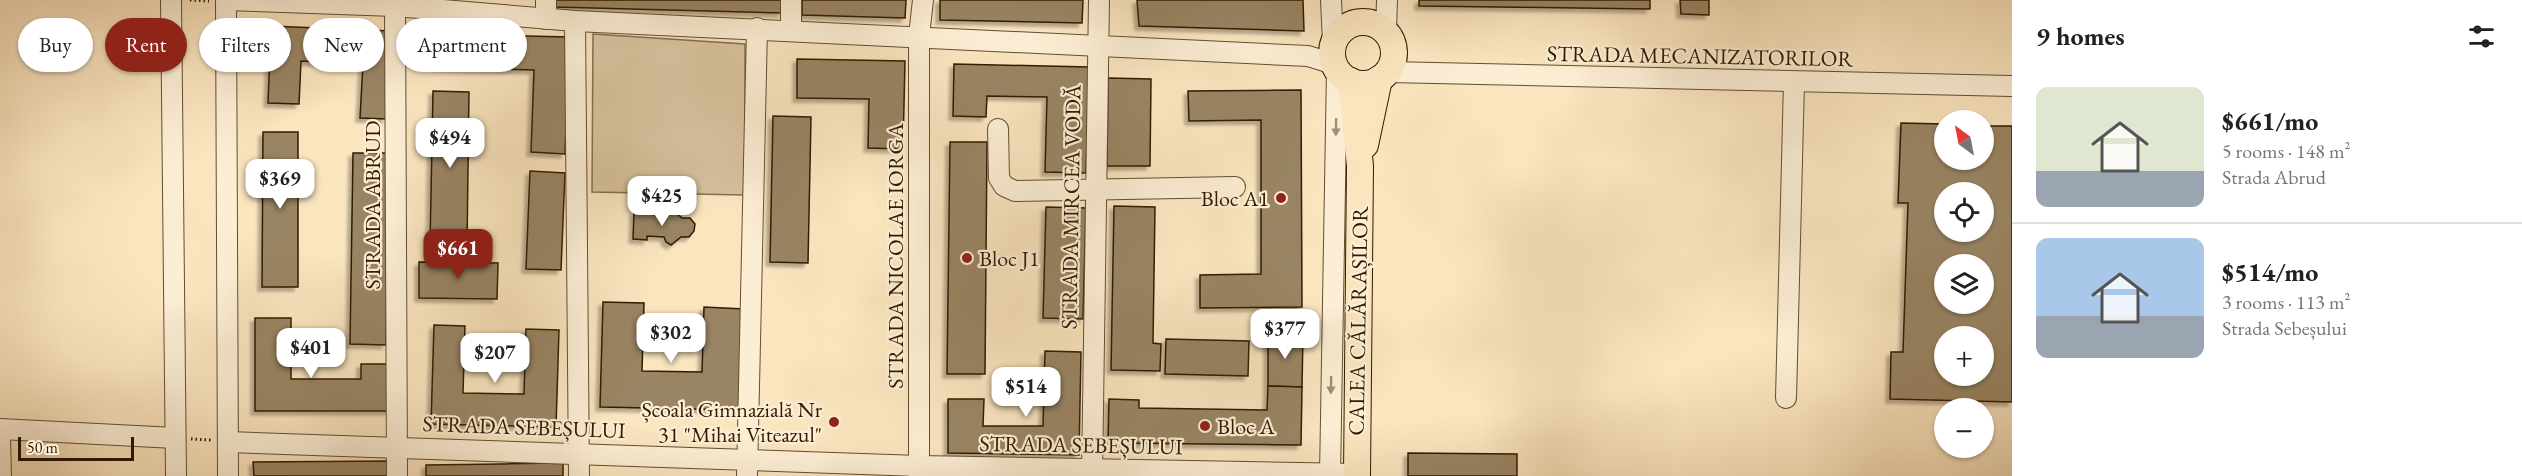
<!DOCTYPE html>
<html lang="en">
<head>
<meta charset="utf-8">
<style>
  body { margin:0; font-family:"EB Garamond",serif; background:#f6f6f6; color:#202124; height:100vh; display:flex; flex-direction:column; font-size:22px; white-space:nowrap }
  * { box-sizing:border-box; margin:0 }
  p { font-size:20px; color:#757577 }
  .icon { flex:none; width:33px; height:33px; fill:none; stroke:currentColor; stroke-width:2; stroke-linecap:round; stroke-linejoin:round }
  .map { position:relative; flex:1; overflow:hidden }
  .panel { display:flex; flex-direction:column; background:#fff; width:510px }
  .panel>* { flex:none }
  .hud { position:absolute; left:18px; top:18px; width:570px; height:54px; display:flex; gap:12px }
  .needle { width:39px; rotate:328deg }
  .tools { position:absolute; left:1934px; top:110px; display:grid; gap:12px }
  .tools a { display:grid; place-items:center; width:60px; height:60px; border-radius:50%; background:#fff; box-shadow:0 2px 4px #0004; font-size:30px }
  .scale { position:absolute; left:18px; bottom:15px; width:116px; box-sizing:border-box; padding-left:6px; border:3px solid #301b00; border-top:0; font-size:16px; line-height:21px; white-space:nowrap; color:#301b00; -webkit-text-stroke:4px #fceed5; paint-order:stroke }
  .price { position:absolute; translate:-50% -51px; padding:0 14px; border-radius:12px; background:#fff; color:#222; font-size:20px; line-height:39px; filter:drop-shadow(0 2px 3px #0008) }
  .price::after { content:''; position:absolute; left:50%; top:36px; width:18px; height:14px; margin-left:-9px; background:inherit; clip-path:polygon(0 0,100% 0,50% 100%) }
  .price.active { background:#8f2418; color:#fff }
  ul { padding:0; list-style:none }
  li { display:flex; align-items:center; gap:18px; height:150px; padding:0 24px }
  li+li { border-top:2px solid #e0e0e0 }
  li span { display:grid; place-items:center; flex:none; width:168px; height:120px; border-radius:12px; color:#555 }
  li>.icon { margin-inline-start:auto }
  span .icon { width:72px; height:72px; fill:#fffc; stroke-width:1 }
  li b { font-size:26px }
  h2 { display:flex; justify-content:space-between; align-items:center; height:72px; padding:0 24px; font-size:26px }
  .chip { padding:0 21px; border-radius:27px; background:#fff; box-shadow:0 2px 4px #0004; font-size:21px; line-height:54px }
  .chip.active { background:#8f2418; color:#fff }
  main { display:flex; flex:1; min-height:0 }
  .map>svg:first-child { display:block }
  .green { fill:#d8c39f; stroke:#846f50; stroke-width:1.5 }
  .building { fill:#998463; stroke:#301b00; stroke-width:1.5; fill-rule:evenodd; filter:url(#shadow) }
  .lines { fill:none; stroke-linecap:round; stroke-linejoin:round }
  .minor-casing { stroke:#624e30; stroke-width:22 }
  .major-casing { stroke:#301b00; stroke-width:28 }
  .path { stroke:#301b00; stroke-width:3; stroke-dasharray:1.5 3; stroke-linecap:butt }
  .minor { stroke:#fceed5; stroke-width:20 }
  .major { stroke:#fae5bf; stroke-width:26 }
  .oneway { fill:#a08f75 }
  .poi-dot { fill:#8f2418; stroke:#fceed5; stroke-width:2 }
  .labels { text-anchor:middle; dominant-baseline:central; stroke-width:4.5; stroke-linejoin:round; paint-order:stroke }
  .street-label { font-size:22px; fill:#301b00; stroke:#fceed5 }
  .poi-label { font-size:22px; fill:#301b00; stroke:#fceed5; text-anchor:end }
</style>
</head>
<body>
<main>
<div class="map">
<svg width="2012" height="476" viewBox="0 0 2012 476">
  <defs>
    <filter id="shadow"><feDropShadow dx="-4" dy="4" stdDeviation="1.5" flood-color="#0004"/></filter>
  </defs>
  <rect width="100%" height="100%" fill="#fae5bf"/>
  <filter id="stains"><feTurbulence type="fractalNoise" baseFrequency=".00333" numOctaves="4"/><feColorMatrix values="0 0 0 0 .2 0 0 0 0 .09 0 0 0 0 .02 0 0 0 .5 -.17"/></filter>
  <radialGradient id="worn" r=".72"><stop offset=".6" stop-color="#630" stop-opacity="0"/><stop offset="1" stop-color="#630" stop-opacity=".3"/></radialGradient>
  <!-- green -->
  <path class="green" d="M593,34L745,44V195L592,192Z"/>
  <!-- building -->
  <g class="building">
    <path d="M554,0H783L782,13L554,7Z"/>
    <path d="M802,0H906L905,18L802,15Z"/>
    <path d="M940,0H1083L1082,23L940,20Z"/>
    <path d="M1137,0H1303L1304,31L1139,26Z"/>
    <path d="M1419,0H1650V9L1419,6Z"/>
    <path d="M1680,0H1709V15L1681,14Z"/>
    <path d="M271,26L390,31L386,119L360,118L363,64L301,61L299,104L268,103Z"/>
    <path d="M438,34L569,37L565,154L531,152L534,70L437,67Z"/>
    <path d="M797,59L905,61L903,149L868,148L869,99L797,98Z"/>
    <path d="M954,64L1089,67L1086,173L1045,172L1047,97L987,96L986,117L953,116Z"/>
    <path d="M1108,78L1151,79L1150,166H1107Z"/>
    <path d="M1301,90L1302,307L1200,308V275L1261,274V120L1189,121L1188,91Z"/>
    <path d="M433,91L469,92L467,247L430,246Z"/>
    <path d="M773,116L811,117L808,263L770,262Z"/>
    <path d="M1901,123L1944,124V159H1983V126H2012V402L1890,399L1891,352H1903L1908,203H1898ZM1944,192H1983V231H1944ZM1944,264H1983V303H1944ZM1944,336H1983V375H1944Z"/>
    <path d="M263,132H298V287H262Z"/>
    <path d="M950,142H987L985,374H947Z"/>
    <path d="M353,153H389L386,345L350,344Z"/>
    <path d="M530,171L565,173L561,270L526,269Z"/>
    <path d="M1114,206L1155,207L1153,343L1161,344L1160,371L1111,370Z"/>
    <path d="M1046,207L1086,208L1083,319L1043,318Z"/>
    <path d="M672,209L682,218H690L695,224L694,231L689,237H681L671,245L666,242L664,237L647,236V240L633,239L634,212L665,216L667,211Z"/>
    <path d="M419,262L498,263L497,299L419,298Z"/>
    <path d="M603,302L644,303L642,371L702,372L704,307L744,309L741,410L600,407Z"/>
    <path d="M255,318H291V379H361V364H391V411H255Z"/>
    <path d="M434,325L465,326L463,393L524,394L526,329L559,330L556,427L431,424Z"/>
    <path d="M1268,333L1303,334L1302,387L1268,386Z"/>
    <path d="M1166,339L1249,341L1248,376L1165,374Z"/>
    <path d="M1045,351L1081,352L1079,455L948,453V399H984L983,426H1043Z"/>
    <path d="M1268,386L1302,387L1301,445L1108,443L1109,399L1139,400V408L1267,410Z"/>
    <path d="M1408,453L1517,454V476H1408Z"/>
    <path d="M390,461V476H254L253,462Z"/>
    <path d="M563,463V476H426V465Z"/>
  </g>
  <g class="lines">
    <defs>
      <g id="minor">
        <path d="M171,0L176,476"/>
        <path d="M226,0L395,6L575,21L1308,56L1334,64"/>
        <path d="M226,0L228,476"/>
        <path d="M546,0V19"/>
        <path d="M1331,0L1333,42"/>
        <path d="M395,6L397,476"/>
        <path d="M575,21L579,476"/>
        <path d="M791,30V0"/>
        <path d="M1386,31L1387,0"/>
        <path d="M1388,72L2012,86"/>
        <path d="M998,129L999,178L1004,186L1015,191L1235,187"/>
        <path d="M1786,398L1794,82"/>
        <path d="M0,429L175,438"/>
        <path d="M0,436L1,476"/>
        <path d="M228,442L919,466L1357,474"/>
        <path d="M747,476L757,28"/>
        <path d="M919,476V36L923,0"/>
        <path d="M1092,476L1099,0"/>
        <path d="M1330,476L1337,69"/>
      </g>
      <g id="major">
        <circle cx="1363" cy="53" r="31"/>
        <path d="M1351,81L1360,166L1357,476"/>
        <path d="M1365,145L1379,79"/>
      </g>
    </defs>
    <!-- minor casing -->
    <use href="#minor" class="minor-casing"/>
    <!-- major casing -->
    <use href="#major" class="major-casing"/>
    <!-- path -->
    <g class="path">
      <path d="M190,0L209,1"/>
      <path d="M191,439L211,440"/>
    </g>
    <!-- minor -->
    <use href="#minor" class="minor"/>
    <!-- major -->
    <use href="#major" class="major"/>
  </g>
  <!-- one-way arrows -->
  <defs><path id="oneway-solid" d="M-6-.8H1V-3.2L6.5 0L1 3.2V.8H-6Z" transform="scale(1.5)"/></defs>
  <g class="oneway">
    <use href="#oneway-solid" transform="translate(1336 127) rotate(91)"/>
    <use href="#oneway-solid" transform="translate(1331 385) rotate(91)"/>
  </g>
  <!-- markers -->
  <g class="poi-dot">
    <circle cx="1281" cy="198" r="6"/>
    <circle cx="967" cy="258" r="6"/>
    <circle cx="834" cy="422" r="6"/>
    <circle cx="1205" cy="426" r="6"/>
  </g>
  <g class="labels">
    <!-- street labels -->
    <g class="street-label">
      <text transform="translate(1700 56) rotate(1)">STRADA MECANIZATORILOR</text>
      <text transform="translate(372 205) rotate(-90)">STRADA ABRUD</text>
      <text transform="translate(1071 207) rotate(-89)">STRADA MIRCEA VODĂ</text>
      <text transform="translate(895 256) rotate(-90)">STRADA NICOLAE IORGA</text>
      <text transform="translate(1358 321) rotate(-89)">CALEA CĂLĂRAȘILOR</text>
      <text transform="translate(524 427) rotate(2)">STRADA SEBEȘULUI</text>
      <text transform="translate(1081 445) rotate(1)">STRADA SEBEȘULUI</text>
    </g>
    <!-- poi labels -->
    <g class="poi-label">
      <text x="1269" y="198">Bloc A1</text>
      <text x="979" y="258" text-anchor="start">Bloc J1</text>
      <text x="822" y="409">Școala Gimnazială Nr<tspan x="822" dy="25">31 "Mihai Viteazul"</tspan></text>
      <text x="1217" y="426" text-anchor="start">Bloc A</text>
    </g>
  </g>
  <rect width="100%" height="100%" filter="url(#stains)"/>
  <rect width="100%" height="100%" fill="url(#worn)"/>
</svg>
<div class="tools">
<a><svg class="needle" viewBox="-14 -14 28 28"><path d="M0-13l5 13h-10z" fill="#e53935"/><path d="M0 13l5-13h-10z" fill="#757577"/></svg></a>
<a><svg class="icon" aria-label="locate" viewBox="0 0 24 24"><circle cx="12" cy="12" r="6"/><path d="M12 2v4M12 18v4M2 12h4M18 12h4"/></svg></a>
<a><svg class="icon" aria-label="layers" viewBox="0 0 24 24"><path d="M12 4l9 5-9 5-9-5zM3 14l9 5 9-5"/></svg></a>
<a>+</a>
<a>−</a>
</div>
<div class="scale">50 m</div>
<b class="price" style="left:450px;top:169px">$494</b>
<b class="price" style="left:280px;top:210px">$369</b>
<b class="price" style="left:662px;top:227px">$425</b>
<b class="price active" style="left:458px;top:280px">$661</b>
<b class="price" style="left:1285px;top:360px">$377</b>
<b class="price" style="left:671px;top:364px">$302</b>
<b class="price" style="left:311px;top:379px">$401</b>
<b class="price" style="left:495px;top:384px">$207</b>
<b class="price" style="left:1026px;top:418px">$514</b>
<div class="hud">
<a class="chip">Buy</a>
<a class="chip active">Rent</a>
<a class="chip">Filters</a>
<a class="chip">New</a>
<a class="chip">Apartment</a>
</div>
</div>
<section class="panel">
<h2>9 homes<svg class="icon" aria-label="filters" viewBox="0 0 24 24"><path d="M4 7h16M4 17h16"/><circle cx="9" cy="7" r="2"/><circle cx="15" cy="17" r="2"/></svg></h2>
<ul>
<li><span style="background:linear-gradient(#dfe7d0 70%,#9aa5b1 0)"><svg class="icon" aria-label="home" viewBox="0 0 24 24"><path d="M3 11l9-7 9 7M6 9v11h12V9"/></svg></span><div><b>$661/mo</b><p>5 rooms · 148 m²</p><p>Strada Abrud</p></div></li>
<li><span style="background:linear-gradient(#a9c7e8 65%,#9aa5b1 0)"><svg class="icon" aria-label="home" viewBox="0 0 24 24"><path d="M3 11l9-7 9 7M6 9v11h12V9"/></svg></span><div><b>$514/mo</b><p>3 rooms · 113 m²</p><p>Strada Sebeșului</p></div></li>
</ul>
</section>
</main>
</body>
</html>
